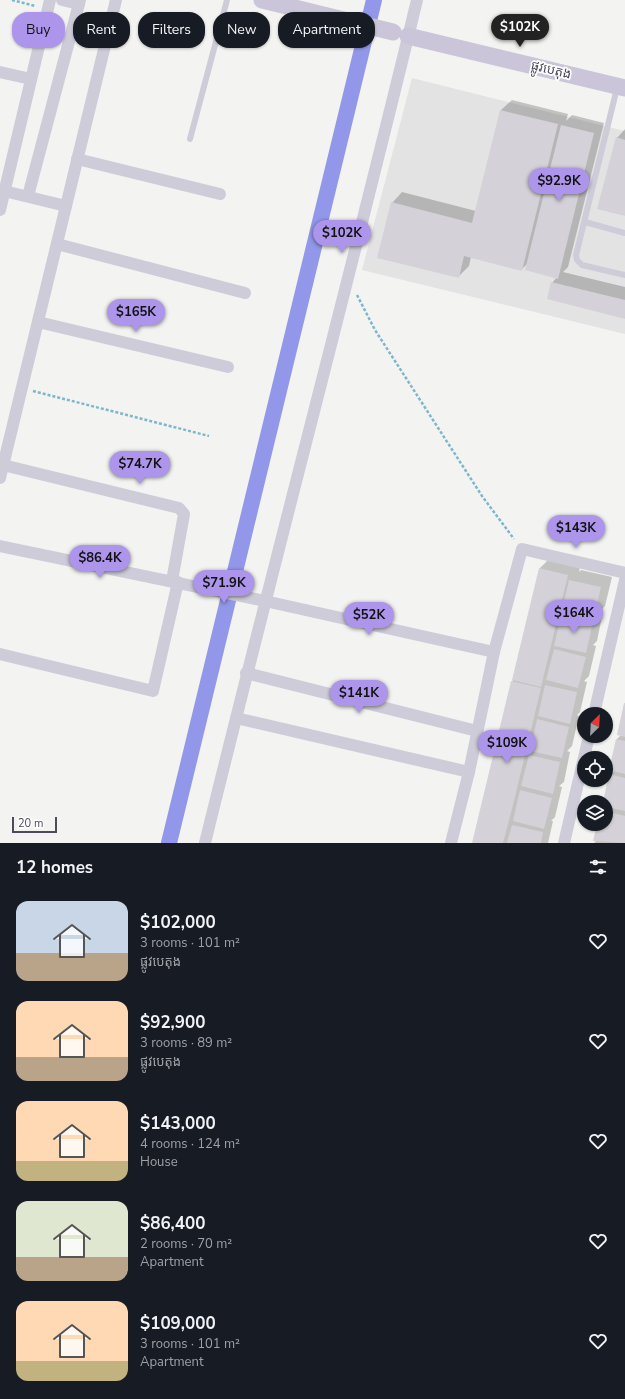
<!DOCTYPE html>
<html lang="en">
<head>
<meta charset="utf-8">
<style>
  body { margin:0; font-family:"Nunito Sans","Noto Sans Khmer",sans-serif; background:#242831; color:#f1f3f6; height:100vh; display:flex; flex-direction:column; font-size:15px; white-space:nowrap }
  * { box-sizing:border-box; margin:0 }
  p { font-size:13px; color:#9ea1a6 }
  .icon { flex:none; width:22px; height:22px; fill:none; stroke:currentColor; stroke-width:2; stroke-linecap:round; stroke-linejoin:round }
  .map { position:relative; height:843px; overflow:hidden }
  .side { display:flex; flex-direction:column; background:#171b24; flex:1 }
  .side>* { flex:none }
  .guide { position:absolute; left:12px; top:12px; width:400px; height:36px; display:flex; gap:8px }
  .needle { width:26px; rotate:24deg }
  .fabs { position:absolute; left:577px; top:707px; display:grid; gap:8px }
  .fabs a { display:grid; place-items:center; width:36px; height:36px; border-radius:50%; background:#171b24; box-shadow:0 1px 3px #0004; font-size:20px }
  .scale { position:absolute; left:12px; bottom:10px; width:45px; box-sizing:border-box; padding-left:4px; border:2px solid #4e4a5e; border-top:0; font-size:11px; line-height:14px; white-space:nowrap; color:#4e4a5e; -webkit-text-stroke:3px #fff; paint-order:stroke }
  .price { position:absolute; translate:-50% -34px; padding:0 9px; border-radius:14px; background:#ad95eb; color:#111; font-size:13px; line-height:26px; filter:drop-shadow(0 1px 2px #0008) }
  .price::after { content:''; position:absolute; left:50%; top:24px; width:12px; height:9px; margin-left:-6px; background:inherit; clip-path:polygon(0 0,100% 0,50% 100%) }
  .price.selected { background:#222; color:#fff }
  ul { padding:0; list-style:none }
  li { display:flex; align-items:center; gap:12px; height:100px; padding:0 16px }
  li span { display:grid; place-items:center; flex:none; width:112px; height:80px; border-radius:12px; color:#555 }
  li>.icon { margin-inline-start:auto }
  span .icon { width:48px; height:48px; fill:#fffc; stroke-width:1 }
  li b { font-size:17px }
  h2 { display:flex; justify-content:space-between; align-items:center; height:48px; padding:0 16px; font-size:17px }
  .pill { padding:0 14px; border-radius:16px; background:#171b24; box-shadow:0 1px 3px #0004; font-size:14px; line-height:36px }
  .pill.selected { background:#ad95eb; color:#111 }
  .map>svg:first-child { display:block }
  .education { fill:#e4e3e3 }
  .shadow { fill:#0003 }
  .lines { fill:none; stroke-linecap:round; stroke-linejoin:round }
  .canal { stroke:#9297e9; stroke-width:16 }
  .building { fill:#d4d1d8 }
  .path { stroke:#7cb7cb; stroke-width:2.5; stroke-dasharray:3 2; stroke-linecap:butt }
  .service { stroke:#cfccda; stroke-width:6 }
  .minor { stroke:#cfccda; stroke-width:12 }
  .secondary { stroke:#cac5d9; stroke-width:17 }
  .labels { text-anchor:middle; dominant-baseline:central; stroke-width:3.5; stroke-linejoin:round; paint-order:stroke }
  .street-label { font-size:13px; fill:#4e4a5e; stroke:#fff }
</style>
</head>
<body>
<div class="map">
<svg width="625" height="843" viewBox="0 0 625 843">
  <rect width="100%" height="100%" fill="#f3f3f1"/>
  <!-- education -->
  <path class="education" d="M412,78L625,131V334L362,270Z"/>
  <!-- shadow -->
  <g class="shadow">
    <path d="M512,100L568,114L566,121L572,115L604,123L568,267L563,272L625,287V318L552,283L557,277L527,264L521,270L471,257L469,266L458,277L392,203L402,192L476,211L501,110Z"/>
    <path d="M625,129V215L617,138Z"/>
    <path d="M554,554L581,561L579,572L581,570L612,577L605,606L601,610L603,611L597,641L593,645L596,646L589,676L584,681L587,682L580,712L577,715L579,716L572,746L567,751L570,752L564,782L559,786L562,787L555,817L551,821H553L548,843H473L540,568Z"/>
    <path d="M625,704V843H594L596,841L598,824H606V802H604L610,775L615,770L610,769L617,739L621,735Z"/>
  </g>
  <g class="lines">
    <!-- canal -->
    <path class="canal" d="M169,843L374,0"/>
  </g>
  <!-- building -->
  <g class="building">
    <path d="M500,110L558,124L522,271L464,256L459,278L377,258L391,202L472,223Z"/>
    <path d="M561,125L594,133L558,279L525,270Z"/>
    <path d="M616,137L625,140V216L597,209Z"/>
    <path d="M551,282L625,300V319L547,299Z"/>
    <path d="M539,568L568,575L541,687L512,680Z"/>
    <path d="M569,580L601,587L594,618L562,611Z"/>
    <path d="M561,615L593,622L586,653L554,646Z"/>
    <path d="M554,649L586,657L578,688L546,680Z"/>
    <path d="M511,681L541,688L514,801L503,843H472Z"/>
    <path d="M545,685L577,692L570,724L538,716Z"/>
    <path d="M624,703H625V737L617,735Z"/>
    <path d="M537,719L569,727L562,758L530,751Z"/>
    <path d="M616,739L625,741V774L609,770Z"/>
    <path d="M529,755L560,762L553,794L521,786Z"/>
    <path d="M609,774L625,778V811L606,807V802H603Z"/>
    <path d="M520,790L552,798L544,829L513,821Z"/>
    <path d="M606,811L625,816V843L593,841L597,824H606Z"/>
    <path d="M512,825L543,832L541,843H507Z"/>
  </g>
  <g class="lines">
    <!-- path -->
    <g class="path">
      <path d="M12,0L35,6"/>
      <path d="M357,295L375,330L482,496L514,539"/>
      <path d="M33,391L209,436"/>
    </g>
    <!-- service -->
    <g class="service">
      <path d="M617,88L576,255L577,260L582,265L625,275"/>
      <path d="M190,139L227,0"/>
      <path d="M585,222L625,233"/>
    </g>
    <!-- minor -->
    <g class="minor">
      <path d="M62,0L79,4"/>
      <path d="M0,72L31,79"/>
      <path d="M77,159L220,194"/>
      <path d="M4,191L66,206"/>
      <path d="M28,196L80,0"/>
      <path d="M0,210L50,0"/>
      <path d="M57,244L245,293"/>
      <path d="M38,322L228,367"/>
      <path d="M3,465L179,508L184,514L172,581"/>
      <path d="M0,478L116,0"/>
      <path d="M0,546L265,601L494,652"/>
      <path d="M0,654L153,691L178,582"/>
      <path d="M246,673L477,731"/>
      <path d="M594,714L625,580"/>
      <path d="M236,718L469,772"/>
      <path d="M205,843C274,562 349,282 417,0"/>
      <path d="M451,843L469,772L494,652L522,549L625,573"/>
      <path d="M564,843L589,736"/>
    </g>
    <!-- secondary -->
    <g class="secondary">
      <path d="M262,0L393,32"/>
      <path d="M408,36L625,88"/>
    </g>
  </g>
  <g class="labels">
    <!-- street labels -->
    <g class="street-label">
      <text transform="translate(551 70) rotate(14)">ផ្លូវបេតុង</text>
    </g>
  </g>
</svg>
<div class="fabs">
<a><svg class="needle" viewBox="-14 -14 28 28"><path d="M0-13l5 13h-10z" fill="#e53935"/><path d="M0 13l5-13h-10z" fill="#9ea1a6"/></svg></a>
<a><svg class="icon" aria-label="locate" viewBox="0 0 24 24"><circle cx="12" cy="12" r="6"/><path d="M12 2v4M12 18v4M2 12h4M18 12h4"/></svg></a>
<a><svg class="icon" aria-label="layers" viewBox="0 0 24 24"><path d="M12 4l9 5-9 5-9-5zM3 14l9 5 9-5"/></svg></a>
</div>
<div class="scale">20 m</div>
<b class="price selected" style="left:520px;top:48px">$102K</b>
<b class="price" style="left:559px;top:202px">$92.9K</b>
<b class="price" style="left:342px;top:254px">$102K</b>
<b class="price" style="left:136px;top:333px">$165K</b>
<b class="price" style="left:140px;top:485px">$74.7K</b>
<b class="price" style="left:576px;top:549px">$143K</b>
<b class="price" style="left:100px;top:579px">$86.4K</b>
<b class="price" style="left:224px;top:604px">$71.9K</b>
<b class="price" style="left:574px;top:634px">$164K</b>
<b class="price" style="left:369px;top:636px">$52K</b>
<b class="price" style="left:359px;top:714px">$141K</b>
<b class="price" style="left:507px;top:764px">$109K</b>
<div class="guide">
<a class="pill selected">Buy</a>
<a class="pill">Rent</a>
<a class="pill">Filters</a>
<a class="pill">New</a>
<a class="pill">Apartment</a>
</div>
</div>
<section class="side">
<h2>12 homes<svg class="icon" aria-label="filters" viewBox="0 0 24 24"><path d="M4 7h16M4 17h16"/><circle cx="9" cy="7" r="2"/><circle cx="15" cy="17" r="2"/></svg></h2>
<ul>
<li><span style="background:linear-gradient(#c9d6e8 65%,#b9a48a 0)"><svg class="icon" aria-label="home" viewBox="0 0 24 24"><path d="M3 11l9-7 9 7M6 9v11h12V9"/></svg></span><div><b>$102,000</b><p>3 rooms · 101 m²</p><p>ផ្លូវបេតុង</p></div><svg class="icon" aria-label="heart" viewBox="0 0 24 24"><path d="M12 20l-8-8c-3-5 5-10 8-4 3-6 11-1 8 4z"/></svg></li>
<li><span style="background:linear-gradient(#ffd9b3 70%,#b9a48a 0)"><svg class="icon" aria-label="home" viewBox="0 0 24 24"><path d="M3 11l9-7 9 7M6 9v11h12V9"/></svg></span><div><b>$92,900</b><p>3 rooms · 89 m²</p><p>ផ្លូវបេតុង</p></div><svg class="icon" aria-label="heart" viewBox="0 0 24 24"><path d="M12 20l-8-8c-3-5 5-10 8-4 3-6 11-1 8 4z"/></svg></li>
<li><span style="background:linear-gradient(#ffd9b3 75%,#c2b280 0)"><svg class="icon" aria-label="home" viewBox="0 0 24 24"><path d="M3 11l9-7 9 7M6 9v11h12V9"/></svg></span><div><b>$143,000</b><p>4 rooms · 124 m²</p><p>House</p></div><svg class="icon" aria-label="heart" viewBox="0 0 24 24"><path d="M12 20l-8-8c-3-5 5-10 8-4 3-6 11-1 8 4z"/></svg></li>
<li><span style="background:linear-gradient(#dfe7d0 70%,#b9a48a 0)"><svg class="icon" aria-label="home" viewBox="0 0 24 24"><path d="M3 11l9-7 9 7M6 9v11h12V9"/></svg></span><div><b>$86,400</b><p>2 rooms · 70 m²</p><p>Apartment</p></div><svg class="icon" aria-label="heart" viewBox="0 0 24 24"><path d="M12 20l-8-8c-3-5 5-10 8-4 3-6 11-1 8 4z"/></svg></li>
<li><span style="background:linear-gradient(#ffd9b3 75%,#c2b280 0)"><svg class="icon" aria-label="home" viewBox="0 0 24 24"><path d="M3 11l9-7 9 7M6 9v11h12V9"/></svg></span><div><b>$109,000</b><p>3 rooms · 101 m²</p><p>Apartment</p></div><svg class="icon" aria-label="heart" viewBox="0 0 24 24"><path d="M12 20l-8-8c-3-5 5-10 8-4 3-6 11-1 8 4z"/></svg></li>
</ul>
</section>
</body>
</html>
